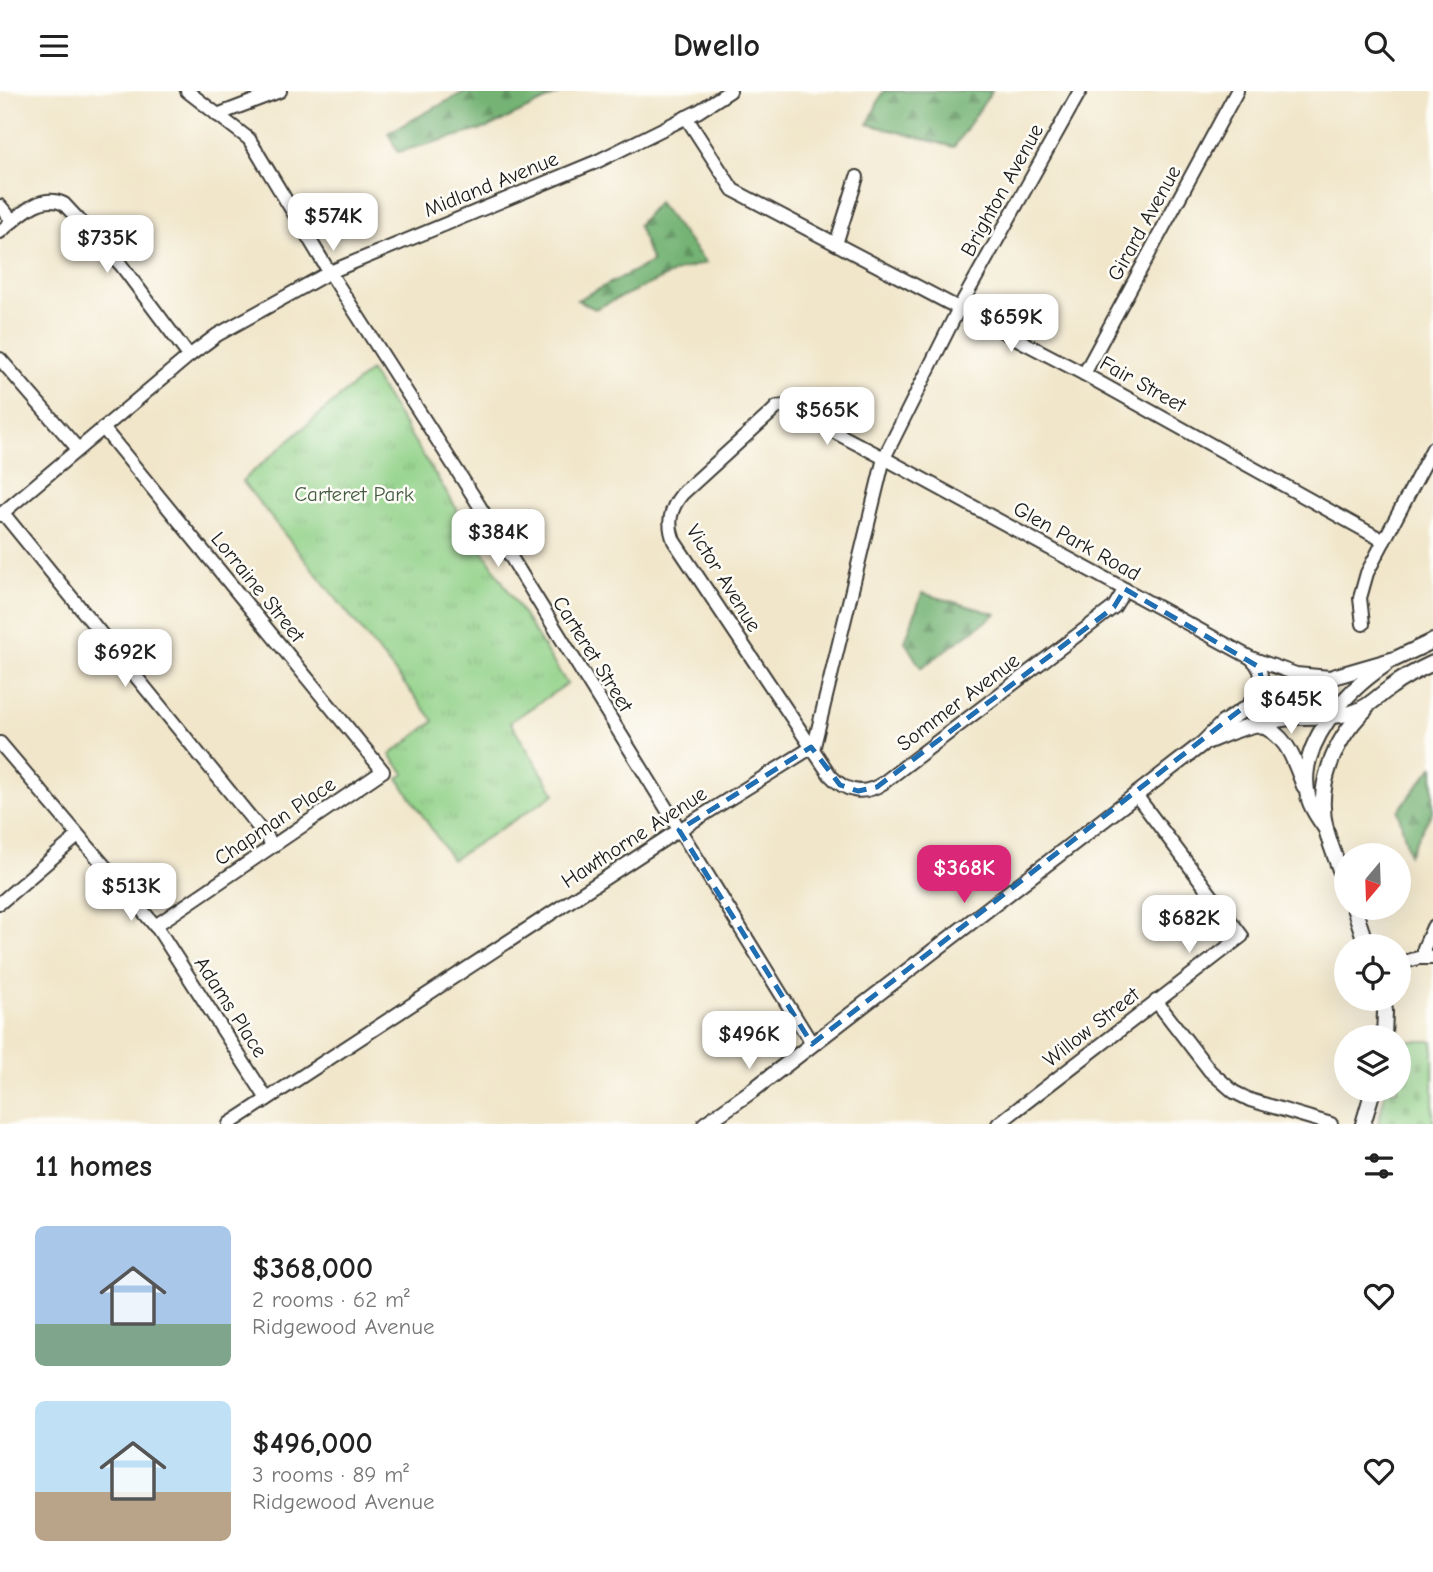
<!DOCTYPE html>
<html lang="en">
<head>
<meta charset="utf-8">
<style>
  body { margin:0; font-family:"Comic Neue",sans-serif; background:#f2f2f2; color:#222; height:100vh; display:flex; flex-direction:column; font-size:26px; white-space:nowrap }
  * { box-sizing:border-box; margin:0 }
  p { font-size:23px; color:#767676 }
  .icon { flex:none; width:38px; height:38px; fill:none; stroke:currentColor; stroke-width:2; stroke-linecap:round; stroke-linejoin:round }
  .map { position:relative; height:1033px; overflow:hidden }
  .side { display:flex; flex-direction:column; background:#fff; flex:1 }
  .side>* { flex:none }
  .needle { width:46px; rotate:199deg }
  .buttons { position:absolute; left:1334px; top:752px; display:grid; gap:14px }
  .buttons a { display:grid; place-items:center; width:77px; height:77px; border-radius:50%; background:#fff; box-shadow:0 7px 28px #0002; font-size:35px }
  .price { position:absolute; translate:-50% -60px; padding:0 16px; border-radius:14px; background:#fff; color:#222; font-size:23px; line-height:46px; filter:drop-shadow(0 2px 4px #0008) }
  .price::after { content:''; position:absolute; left:50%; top:42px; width:21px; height:16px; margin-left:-10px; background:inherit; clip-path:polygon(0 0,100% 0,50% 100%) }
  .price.active { background:#db2777; color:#fff }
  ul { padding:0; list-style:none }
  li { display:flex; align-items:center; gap:21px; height:175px; padding:0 35px }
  li span { display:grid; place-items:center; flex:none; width:196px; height:140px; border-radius:10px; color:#555 }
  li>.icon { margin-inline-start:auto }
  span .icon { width:84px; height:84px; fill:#fffc; stroke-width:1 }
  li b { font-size:30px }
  h2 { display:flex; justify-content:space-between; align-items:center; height:84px; padding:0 35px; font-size:30px }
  header { display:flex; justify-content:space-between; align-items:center; height:91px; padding:0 35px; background:#fff; font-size:32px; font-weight:700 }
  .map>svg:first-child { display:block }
  .forest { fill:url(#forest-firs); stroke:#486848; stroke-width:2 }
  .cemetery { fill:url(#cemetery-stones); stroke:#567652; stroke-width:2 }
  .park { fill:url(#park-tufts); stroke:#567652; stroke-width:2 }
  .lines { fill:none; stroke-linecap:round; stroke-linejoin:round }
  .minor-casing { stroke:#3c3a36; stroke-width:16 }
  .tertiary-casing { stroke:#3c3a36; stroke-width:18 }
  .minor { stroke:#fff; stroke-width:12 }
  .tertiary { stroke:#fff; stroke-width:14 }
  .marked { fill:none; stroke:#1f6fb2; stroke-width:5; stroke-dasharray:14 9; stroke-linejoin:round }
  .labels { text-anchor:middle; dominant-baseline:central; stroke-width:5; stroke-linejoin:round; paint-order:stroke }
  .street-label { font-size:21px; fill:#1c1c1c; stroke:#fdfcf7 }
  .park-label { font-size:21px; fill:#455b42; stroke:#fdfcf7 }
</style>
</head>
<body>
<header><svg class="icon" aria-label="menu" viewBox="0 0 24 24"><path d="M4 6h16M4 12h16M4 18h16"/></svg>Dwello<svg class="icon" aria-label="search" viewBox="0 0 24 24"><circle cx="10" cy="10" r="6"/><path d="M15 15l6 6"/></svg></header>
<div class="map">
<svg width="1433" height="1033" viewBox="0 0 1433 1033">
  <defs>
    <pattern id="forest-firs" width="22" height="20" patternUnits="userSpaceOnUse" patternTransform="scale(1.75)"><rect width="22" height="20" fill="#74b374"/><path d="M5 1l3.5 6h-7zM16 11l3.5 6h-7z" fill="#5e915e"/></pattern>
    <pattern id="cemetery-stones" width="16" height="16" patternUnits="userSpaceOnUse" patternTransform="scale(1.75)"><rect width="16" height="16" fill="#91d188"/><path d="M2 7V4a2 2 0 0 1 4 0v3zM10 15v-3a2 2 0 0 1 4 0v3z" fill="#7cb375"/></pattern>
    <pattern id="park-tufts" width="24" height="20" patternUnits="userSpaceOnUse" patternTransform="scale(1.75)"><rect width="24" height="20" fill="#91d188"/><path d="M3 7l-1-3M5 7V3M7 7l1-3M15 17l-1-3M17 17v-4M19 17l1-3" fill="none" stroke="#7cb375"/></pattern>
  </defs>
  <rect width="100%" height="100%" fill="#fdfcf7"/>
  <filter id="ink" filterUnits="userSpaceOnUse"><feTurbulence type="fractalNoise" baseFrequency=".0143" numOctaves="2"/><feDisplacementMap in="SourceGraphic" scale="14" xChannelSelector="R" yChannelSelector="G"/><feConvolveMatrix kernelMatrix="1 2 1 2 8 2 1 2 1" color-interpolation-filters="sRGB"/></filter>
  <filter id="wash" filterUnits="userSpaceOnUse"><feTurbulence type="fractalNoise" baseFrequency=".00686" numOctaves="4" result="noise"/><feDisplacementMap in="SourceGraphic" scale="28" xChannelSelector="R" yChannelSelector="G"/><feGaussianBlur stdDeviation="1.57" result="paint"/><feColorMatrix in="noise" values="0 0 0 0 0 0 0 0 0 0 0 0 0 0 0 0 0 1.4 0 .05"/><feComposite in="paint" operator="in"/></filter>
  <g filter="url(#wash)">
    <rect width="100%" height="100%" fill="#f1e6ca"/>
    <!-- forest -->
    <g class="forest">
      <path d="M466,0H565L487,37L398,61L388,42Z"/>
      <path d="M884,0H992L954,56L868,33L882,2Z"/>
      <path d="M658,111L706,172L680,179L595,218L577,209L652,171L638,134Z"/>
      <path d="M922,502L996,523L921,577L905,551Z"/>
      <path d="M1433,675V719L1409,763L1398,720Z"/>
    </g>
    <!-- cemetery -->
    <path class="cemetery" d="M1398,950H1433V1033H1378L1386,999H1398Z"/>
    <!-- park -->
    <path class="park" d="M370,280L567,593L510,631L555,703L452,769L398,687L405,683L390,664L434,630L242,390Z"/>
  </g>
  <g filter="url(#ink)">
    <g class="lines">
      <defs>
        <g id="minor">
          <path d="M187,0L249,48L325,174L472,403L812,953"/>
          <path d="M217,24L280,0"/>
          <path d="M686,26L733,99L1084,283L1384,450"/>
          <path d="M0,115L13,130"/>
          <path d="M0,141C18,126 40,101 64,113L121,174L189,265"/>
          <path d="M836,153L857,86"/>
          <path d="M0,268L78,358"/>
          <path d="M1084,283L1237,0"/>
          <path d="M103,337L383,680L155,835"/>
          <path d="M3,422L273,754"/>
          <path d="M0,424L189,265L217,244L330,181L598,70L699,20L730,0"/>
          <path d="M1125,498L1114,516L883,692C864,705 845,701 830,684L674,450C667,432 670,418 682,403L772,321L777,316L785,315L884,367L1251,567L1296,583L1330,586"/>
          <path d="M1363,533L1360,507L1367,482L1433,357"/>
          <path d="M1246,617C1259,600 1270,585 1251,567"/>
          <path d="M0,652L158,838L267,1008"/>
          <path d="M0,812L78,745"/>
          <path d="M1424,866V857L1433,836"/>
          <path d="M1398,873L1418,867H1433"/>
          <path d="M1156,910L1210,980L1234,1001L1250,1009L1331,1033"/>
          <path d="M229,1033L668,746L814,655L884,367L959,217L1080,0"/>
          <path d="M998,1033L1242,845L1136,704"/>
        </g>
        <g id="tertiary">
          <path d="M1257,633C1287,642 1294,669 1304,695"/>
          <path d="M1209,650C1237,637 1267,629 1298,626C1315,625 1334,627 1351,622C1368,617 1377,606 1391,596C1404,586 1418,579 1433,572"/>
          <path d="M1326,738C1319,728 1311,717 1308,705C1296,654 1346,600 1385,574"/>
          <path d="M1346,794C1339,776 1331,757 1326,738C1315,696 1334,649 1365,619"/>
          <path d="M1354,817L1367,856"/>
          <path d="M1383,908L1385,920L1384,947"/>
          <path d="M705,1033L753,999L1202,653L1223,632L1246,617L1333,586L1395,568L1433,550"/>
          <path d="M1363,1033L1373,999"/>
        </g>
      </defs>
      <!-- minor casing -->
      <use href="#minor" class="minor-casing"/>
      <!-- tertiary casing -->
      <use href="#tertiary" class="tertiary-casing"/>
      <!-- minor -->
      <use href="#minor" class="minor"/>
      <!-- tertiary -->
      <use href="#tertiary" class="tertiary"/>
    </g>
  </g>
  <!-- marked area -->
  <path class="marked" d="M1125,498L1259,576L1262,590L1253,609L812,953L679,739L811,656L840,694L858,700L877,696L1114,516Z"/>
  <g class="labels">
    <!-- street labels -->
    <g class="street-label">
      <text transform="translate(491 93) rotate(-22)">Midland Avenue</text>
      <text transform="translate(1002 99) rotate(-61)">Brighton Avenue</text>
      <text transform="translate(1144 132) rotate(-61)">Girard Avenue</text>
      <text transform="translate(1143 293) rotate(29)">Fair Street</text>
      <text transform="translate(1077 450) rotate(29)">Glen Park Road</text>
      <text transform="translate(724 487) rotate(58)">Victor Avenue</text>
      <text transform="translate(258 496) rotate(51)">Lorraine Street</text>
      <text transform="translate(593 563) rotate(58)">Carteret Street</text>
      <text transform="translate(958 611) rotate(-37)">Sommer Avenue</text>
      <text transform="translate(275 730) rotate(-34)">Chapman Place</text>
      <text transform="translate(634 746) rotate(-33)">Hawthorne Avenue</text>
      <text transform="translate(231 916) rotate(57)">Adams Place</text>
      <text transform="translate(1091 936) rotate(-38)">Willow Street</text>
    </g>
    <!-- park labels -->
    <g class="park-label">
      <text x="354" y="403">Carteret Park</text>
    </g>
  </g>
</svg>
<div class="buttons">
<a><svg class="needle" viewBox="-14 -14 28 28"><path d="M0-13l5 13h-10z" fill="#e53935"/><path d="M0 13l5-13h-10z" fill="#767676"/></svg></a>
<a><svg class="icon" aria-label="locate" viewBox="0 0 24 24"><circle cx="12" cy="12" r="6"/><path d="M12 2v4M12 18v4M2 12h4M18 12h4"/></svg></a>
<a><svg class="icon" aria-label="layers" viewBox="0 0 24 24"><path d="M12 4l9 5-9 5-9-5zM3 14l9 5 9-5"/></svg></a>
</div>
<b class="price" style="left:333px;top:162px">$574K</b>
<b class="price" style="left:107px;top:184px">$735K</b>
<b class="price" style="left:1011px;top:263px">$659K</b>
<b class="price" style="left:827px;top:356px">$565K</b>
<b class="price" style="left:498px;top:478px">$384K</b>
<b class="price" style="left:125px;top:598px">$692K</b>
<b class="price" style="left:1291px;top:645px">$645K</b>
<b class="price active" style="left:964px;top:814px">$368K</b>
<b class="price" style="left:131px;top:832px">$513K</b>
<b class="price" style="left:1189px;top:864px">$682K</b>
<b class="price" style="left:749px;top:980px">$496K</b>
</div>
<section class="side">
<h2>11 homes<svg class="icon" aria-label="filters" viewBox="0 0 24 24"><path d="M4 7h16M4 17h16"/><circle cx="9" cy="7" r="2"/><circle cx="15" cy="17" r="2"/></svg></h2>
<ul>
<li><span style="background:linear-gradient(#a9c7e8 70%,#7fa58c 0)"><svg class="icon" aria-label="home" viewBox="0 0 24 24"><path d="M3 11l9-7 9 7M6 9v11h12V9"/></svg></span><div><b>$368,000</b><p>2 rooms · 62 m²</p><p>Ridgewood Avenue</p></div><svg class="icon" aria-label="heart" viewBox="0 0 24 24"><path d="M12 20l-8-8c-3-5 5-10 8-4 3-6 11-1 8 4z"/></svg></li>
<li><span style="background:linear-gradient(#bfe0f5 65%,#b9a48a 0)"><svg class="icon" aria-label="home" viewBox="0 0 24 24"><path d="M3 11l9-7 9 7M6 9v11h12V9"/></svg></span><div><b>$496,000</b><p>3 rooms · 89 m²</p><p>Ridgewood Avenue</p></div><svg class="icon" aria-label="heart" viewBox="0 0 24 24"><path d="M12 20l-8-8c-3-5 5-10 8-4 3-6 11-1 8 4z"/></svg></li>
</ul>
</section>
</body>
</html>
